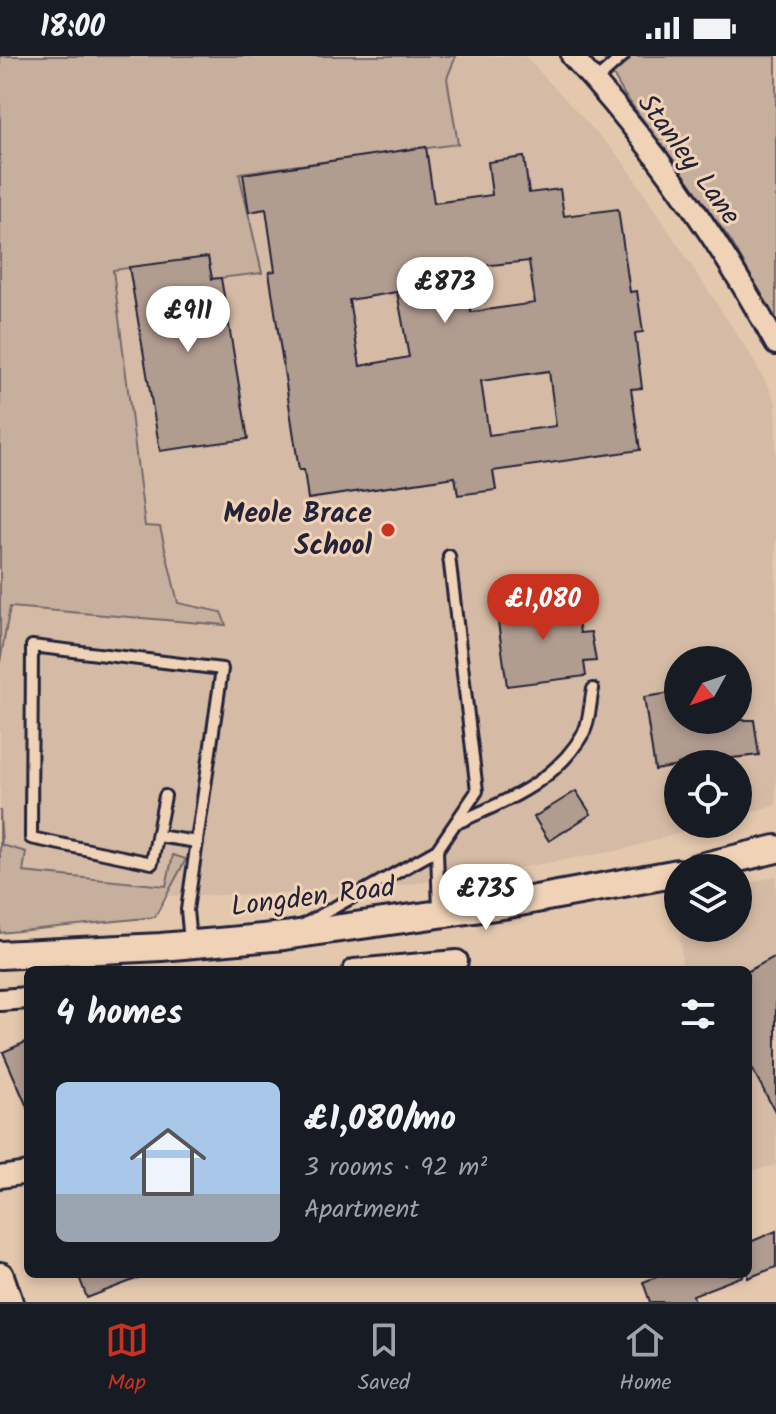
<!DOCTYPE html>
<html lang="en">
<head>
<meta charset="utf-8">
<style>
  body { margin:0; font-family:Kalam,sans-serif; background:#20242c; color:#f1f3f6; height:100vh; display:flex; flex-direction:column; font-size:30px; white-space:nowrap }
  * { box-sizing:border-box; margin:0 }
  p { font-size:26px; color:#9ea1a6 }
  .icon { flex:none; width:44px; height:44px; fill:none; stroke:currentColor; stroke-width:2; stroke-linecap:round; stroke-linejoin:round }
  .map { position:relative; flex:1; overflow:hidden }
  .side { position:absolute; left:24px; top:910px; width:728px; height:312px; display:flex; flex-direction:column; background:#171b24; border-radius:12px; box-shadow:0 4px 12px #0003 }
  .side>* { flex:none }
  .needle { width:52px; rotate:230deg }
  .buttons { position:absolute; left:664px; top:590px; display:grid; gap:16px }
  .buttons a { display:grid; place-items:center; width:88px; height:88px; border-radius:50%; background:#171b24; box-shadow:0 4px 12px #0003; font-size:40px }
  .price { position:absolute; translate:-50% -68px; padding:0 18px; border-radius:28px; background:#fff; color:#222; font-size:26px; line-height:52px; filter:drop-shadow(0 2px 4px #0008) }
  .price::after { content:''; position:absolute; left:50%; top:48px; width:24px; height:18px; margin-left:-12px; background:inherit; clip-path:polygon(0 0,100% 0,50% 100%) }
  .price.active { background:#c8321e; color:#fff }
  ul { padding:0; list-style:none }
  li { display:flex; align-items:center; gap:24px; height:200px; padding:0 32px }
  li span { display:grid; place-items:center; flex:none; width:224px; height:160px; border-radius:12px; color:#555 }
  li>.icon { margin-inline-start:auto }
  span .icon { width:96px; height:96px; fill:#fffc; stroke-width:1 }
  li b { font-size:34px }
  h2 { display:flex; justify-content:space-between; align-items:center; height:96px; padding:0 32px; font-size:34px }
  .status { display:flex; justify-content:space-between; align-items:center; height:56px; padding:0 40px; background:#171b24; direction:ltr }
  .status svg { height:22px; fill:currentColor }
  .tab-bar { display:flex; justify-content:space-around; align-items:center; height:112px; border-top:2px solid #363941; background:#171b24; font-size:22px; color:#9ea1a6 }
  .tab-bar a { display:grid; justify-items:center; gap:4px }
  .tab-bar .active { color:#c8321e }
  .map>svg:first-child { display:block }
  .built { fill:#d5bba5; fill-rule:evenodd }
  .green { fill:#c7af9d; stroke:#74686c; stroke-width:2 }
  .building { fill:#b19c90; stroke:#22223b; stroke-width:2; fill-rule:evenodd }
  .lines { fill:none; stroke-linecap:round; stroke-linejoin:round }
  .service-casing { stroke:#22223b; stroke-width:16 }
  .minor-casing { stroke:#22223b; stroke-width:26 }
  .tertiary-casing { stroke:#22223b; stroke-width:32 }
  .service { stroke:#f0d2b6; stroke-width:10 }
  .minor { stroke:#f0d2b6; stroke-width:20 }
  .tertiary { stroke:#f0d2b6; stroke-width:26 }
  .poi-dot { fill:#c8321e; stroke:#f0d2b6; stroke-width:3 }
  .labels { text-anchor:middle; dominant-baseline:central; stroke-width:6; stroke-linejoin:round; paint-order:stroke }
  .street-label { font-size:28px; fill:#22223b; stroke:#f0d2b6 }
  .poi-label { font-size:28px; font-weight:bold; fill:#22223b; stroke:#f0d2b6; text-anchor:end }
</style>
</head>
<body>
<div class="status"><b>18:00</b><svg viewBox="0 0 49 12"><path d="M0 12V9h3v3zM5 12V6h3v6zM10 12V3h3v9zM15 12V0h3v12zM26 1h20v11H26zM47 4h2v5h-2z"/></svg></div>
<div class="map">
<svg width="776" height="1246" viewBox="0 0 776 1246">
  <rect width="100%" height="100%" fill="#e4c8ae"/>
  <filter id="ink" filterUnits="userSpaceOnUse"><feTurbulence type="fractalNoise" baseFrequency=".0125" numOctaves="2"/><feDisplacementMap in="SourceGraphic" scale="16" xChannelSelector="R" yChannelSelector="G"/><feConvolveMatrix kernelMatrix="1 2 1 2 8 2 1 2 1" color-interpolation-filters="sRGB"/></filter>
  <g filter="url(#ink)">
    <!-- built -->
    <g class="built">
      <path d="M0,0H525L622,104L752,301L776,345V749L738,760V708H678V768H710L622,794L483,818L345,837L167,840L155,861L0,877ZM678,604H738V664H678Z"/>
      <path d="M776,820V1109L748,1116V914H682L680,872H738V830Z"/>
    </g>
    <!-- green -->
    <g class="green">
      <path d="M0,0H456L447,22L458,88L239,117L262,217L212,223L208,201L113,214L145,470L160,471L178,547L221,556L226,569L10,551L0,606Z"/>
      <path d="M602,0H776V265L731,185L624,38Z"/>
      <path d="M0,754L2,789L26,796L23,816L166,830L173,799L186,803L155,861L0,877Z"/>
    </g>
    <!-- building -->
    <g class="building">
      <path d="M426,91L434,147L492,139L488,106L524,101L529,137L560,133L564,160L618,153L630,236L637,235L643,276L635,277L642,332L631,333L640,394L493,415L496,434L458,439L455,421L308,443L304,414H299L269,216L275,215L266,153L249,156L243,118ZM529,205L535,247L471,256L464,212ZM397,236L409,301L360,310L349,244ZM549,315L556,370L489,379L481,325Z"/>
      <path d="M208,201L212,223L221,222L248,383L160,395L129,211Z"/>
      <path d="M574,541L580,577L591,576L596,605L584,606L586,620L507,630L496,552Z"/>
      <path d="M678,636V664H754L759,699L678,708V710L655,714L644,641Z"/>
      <path d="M576,735L591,758L549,785L534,761Z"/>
      <path d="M776,900V1057L748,1005V915Z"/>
      <path d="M28,985V1053L3,996Z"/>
      <path d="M776,1175V1211L748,1222V1187Z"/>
      <path d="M78,1218H143L144,1220L87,1242Z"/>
      <path d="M664,1218H742L743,1220L693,1239L695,1246H650L643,1226Z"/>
    </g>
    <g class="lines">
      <defs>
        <g id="service">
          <path d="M595,25L623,0"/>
          <path d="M165,740L152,807L31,782L32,590L222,613L187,854L190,886"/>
          <path d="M459,766C507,745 557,725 584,676C590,664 590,646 593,633"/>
          <path d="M158,780L197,786"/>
          <path d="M437,794L439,856"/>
          <path d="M303,869L437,794L477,735L449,500"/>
        </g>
        <g id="minor">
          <path d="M572,0C651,86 720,185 776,288"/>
          <path d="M354,914L457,905"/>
          <path d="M0,944L28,942"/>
          <path d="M0,1121L28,1117"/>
        </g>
        <g id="tertiary">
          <path d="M697,812L776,793"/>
          <path d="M0,899L161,891L284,880L503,849L678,817"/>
          <path d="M0,1220L9,1246"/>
        </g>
      </defs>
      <!-- service casing -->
      <use href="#service" class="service-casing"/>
      <!-- minor casing -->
      <use href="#minor" class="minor-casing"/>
      <!-- tertiary casing -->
      <use href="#tertiary" class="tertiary-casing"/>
      <!-- service -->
      <use href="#service" class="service"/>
      <!-- minor -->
      <use href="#minor" class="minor"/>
      <!-- tertiary -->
      <use href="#tertiary" class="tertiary"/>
    </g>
  </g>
  <!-- markers -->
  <circle class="poi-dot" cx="388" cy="474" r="8"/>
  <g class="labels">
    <!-- street labels -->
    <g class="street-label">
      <text transform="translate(688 104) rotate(54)">Stanley Lane</text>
      <text transform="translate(313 842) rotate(-7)">Longden Road</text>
    </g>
    <!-- poi labels -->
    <g class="poi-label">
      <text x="372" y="458">Meole Brace<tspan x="372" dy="32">School</tspan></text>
    </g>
  </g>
</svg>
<div class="buttons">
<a><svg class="needle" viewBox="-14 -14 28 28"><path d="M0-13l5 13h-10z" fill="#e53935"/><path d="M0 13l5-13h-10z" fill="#9ea1a6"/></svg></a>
<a><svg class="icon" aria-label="locate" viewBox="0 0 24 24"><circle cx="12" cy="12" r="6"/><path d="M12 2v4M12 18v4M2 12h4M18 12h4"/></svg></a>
<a><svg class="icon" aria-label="layers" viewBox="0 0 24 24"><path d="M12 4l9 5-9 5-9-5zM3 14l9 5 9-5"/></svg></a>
</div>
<b class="price" style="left:445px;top:269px">£873</b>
<b class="price" style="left:188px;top:298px">£911</b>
<b class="price active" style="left:543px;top:586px">£1,080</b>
<b class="price" style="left:486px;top:876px">£735</b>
<section class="side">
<h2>4 homes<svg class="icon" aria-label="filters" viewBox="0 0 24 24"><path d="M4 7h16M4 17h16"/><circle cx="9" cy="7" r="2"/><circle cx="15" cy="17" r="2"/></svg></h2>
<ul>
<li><span style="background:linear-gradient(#a9c7e8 70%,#9aa5b1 0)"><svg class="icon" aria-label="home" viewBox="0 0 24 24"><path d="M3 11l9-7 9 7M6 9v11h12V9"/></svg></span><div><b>£1,080/mo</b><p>3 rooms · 92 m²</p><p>Apartment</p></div></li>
</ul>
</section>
</div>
<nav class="tab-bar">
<a class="active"><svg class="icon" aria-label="map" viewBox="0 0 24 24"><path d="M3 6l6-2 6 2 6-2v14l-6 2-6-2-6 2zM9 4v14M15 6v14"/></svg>Map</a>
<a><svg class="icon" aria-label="saved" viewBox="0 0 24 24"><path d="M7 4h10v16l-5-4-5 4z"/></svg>Saved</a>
<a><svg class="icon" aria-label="home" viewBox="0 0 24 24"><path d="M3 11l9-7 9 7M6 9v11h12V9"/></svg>Home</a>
</nav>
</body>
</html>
